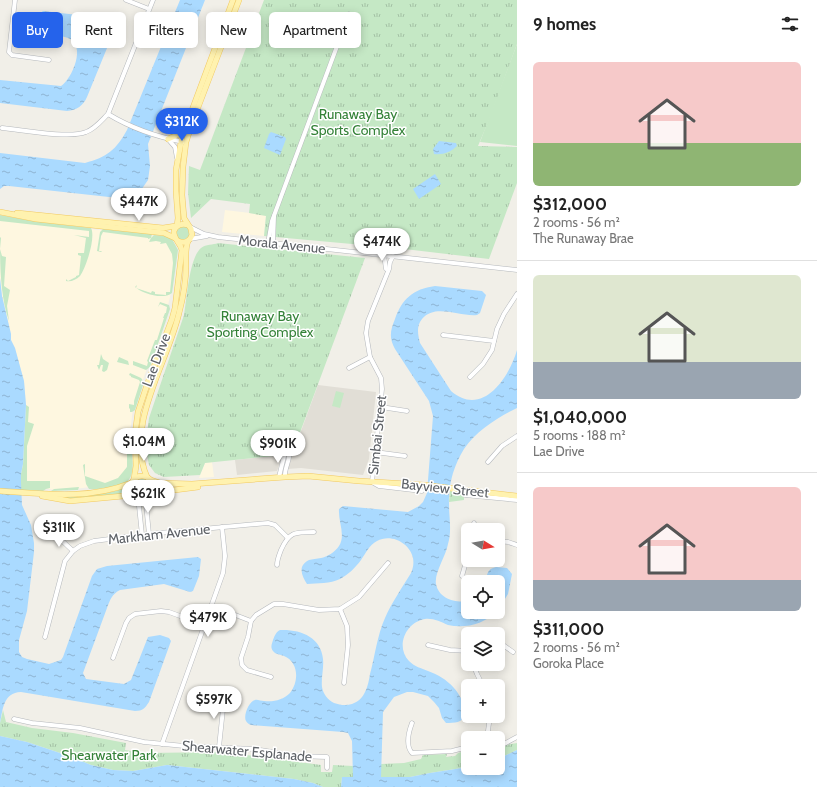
<!DOCTYPE html>
<html lang="en">
<head>
<meta charset="utf-8">
<style>
  body { margin:0; font-family:Cabin,sans-serif; background:#f2f2f2; color:#222; height:100vh; display:flex; flex-direction:column; font-size:15px; white-space:nowrap }
  * { box-sizing:border-box; margin:0 }
  p { font-size:13px; color:#767676 }
  .icon { flex:none; width:22px; height:22px; fill:none; stroke:currentColor; stroke-width:2; stroke-linecap:round; stroke-linejoin:round }
  .map { position:relative; flex:1; overflow:hidden }
  .drawer { display:flex; flex-direction:column; background:#fff; width:300px }
  .drawer>* { flex:none }
  .top-card { position:absolute; left:12px; top:12px; width:380px; height:36px; display:flex; gap:8px }
  .needle { width:26px; rotate:101deg }
  .fabs { position:absolute; left:461px; top:523px; display:grid; gap:8px }
  .fabs a { display:grid; place-items:center; width:44px; height:44px; border-radius:6px; background:#fff; box-shadow:0 2px 10px #0003; font-size:20px }
  .price { position:absolute; translate:-50% -34px; padding:0 9px; border-radius:14px; background:#fff; color:#222; font-size:13px; line-height:26px; filter:drop-shadow(0 1px 2px #0008) }
  .price::after { content:''; position:absolute; left:50%; top:24px; width:12px; height:9px; margin-left:-6px; background:inherit; clip-path:polygon(0 0,100% 0,50% 100%) }
  .price.on { background:#2563eb; color:#fff }
  ul { padding:0; list-style:none }
  li { display:grid; align-content:center; gap:8px; height:212px; padding:0 16px }
  li+li { border-top:1px solid #e0e0e0 }
  li span { display:grid; place-items:center; height:124px; border-radius:6px; color:#555 }
  li>.icon { margin-inline-start:auto }
  span .icon { width:72px; height:72px; fill:#fffc; stroke-width:1 }
  li b { font-size:17px }
  h2 { display:flex; justify-content:space-between; align-items:center; height:48px; padding:0 16px; font-size:17px }
  .pill { padding:0 14px; border-radius:6px; background:#fff; box-shadow:0 2px 10px #0003; font-size:14px; line-height:36px }
  .pill.on { background:#2563eb; color:#fff }
  main { display:flex; flex:1; min-height:0 }
  .map>svg:first-child { display:block }
  .commercial { fill:#fef7e0 }
  .education { fill:#e1ded6 }
  .green { fill:#c5e8c5 }
  .park { fill:url(#park-tufts) }
  .water { fill:url(#water-ripples) }
  .lines { fill:none; stroke-linecap:round; stroke-linejoin:round }
  .minor-casing { stroke:#b5b8bc; stroke-width:5 }
  .major-casing { stroke:#f2c960; stroke-width:6 }
  .minor { stroke:#fff; stroke-width:4 }
  .major { stroke:#fff2af; stroke-width:5 }
  .labels { text-anchor:middle; dominant-baseline:central; stroke-width:3; stroke-linejoin:round; paint-order:stroke }
  .park-label { font-size:14px; fill:#348238; stroke:#fff }
  .street-label { font-size:14px; fill:#5f6368; stroke:#fff }
</style>
</head>
<body>
<main>
<div class="map">
<svg width="517" height="787" viewBox="0 0 517 787">
  <defs>
    <pattern id="park-tufts" width="24" height="20" patternUnits="userSpaceOnUse"><rect width="24" height="20" fill="#c5e8c5"/><path d="M3 7l-1-3M5 7V3M7 7l1-3M15 17l-1-3M17 17v-4M19 17l1-3" fill="none" stroke="#a3c0a4"/></pattern>
    <pattern id="water-ripples" width="26" height="14" patternUnits="userSpaceOnUse"><rect width="26" height="14" fill="#aadaff"/><path d="M2 4q2-2 4 0t4 0M15 11q2-2 4 0t4 0" fill="none" stroke="#8eb4d2"/></pattern>
  </defs>
  <rect width="100%" height="100%" fill="#f1efe8"/>
  <!-- commercial -->
  <g class="commercial">
    <path d="M225,210L266,215L264,236L222,232Z"/>
    <path d="M0,219L153,236L162,239L169,245L173,254L174,264L170,297L165,318L133,408L129,442V459L124,476L107,485L58,491L21,483V474L23,464L26,405L24,381L15,348L11,340V334L2,296L0,278Z"/>
    <path d="M212,462L214,477L199,478L205,463Z"/>
  </g>
  <!-- education -->
  <g class="education">
    <path d="M318,385L376,392L369,459L363,475L301,468L287,469Z"/>
    <path d="M283,455L277,471L237,475L235,460Z"/>
  </g>
  <!-- green -->
  <g class="green">
    <path d="M517,44V146L480,142Z"/>
    <path d="M0,215L33,221L91,228C96,237 86,268 80,276C76,280 71,282 66,281V279L68,281L76,277V276L79,275L81,256L78,255V253H84L86,238L74,235L89,237V231L0,221Z"/>
    <circle cx="183" cy="233" r="7"/>
    <path d="M103,229L152,234L151,238L154,235L165,236L172,239L178,250L172,293C163,300 143,294 135,287L137,285L136,288L151,293L152,291L155,292V294L166,295V292H170L173,263L172,254L166,243L160,244L161,242L156,241L149,242L151,238L148,239V238L103,232L101,236L99,251H102L101,252L97,251L100,232Z"/>
    <path d="M0,237L1,238L0,249L2,256L6,257L4,286L10,290L7,306L9,321C0,296 0,263 0,237Z"/>
    <path d="M160,302L169,305L170,309L150,367L146,370L133,365V361L147,366L148,362L147,361L155,340H157L164,318H163L165,313H166L167,307L160,304L158,307Z"/>
    <path d="M101,354L103,359L109,363L107,370L104,372L102,371L103,365H101L99,370L97,365H99Z"/>
    <path d="M119,357L128,361L129,365L117,362Z"/>
    <path d="M130,373L141,378L144,382L135,410L132,412H130V409L129,408V404L134,405V401L140,382L139,380L131,377V376L129,375Z"/>
    <path d="M336,391L344,393L340,408L332,406Z"/>
    <path d="M26,405L29,407L28,422L34,424L27,446V481H50V488L46,489L43,491L21,490V474L23,464Z"/>
    <path d="M127,440L131,442C132,464 140,484 111,488C104,488 96,490 89,489L86,484L83,465L85,464V476L105,483L118,478L127,467V444L126,443Z"/>
    <circle cx="142" cy="487" r="8"/>
    <path d="M79,487L78,490L51,491L54,489Z"/>
    <path d="M128,487L129,493L67,499L31,493C67,496 93,499 128,487Z"/>
  </g>
  <!-- park -->
  <g class="park">
    <path d="M264,0H517V44L491,115L478,146L517,147V183L489,259L396,248L264,236L266,216L249,213L250,204L211,199L191,218L188,193L189,166L200,170Z"/>
    <path d="M218,243L365,258L292,454L205,463L200,475L164,477L155,473L149,465L147,455L146,441L149,418L184,315C187,299 189,258 201,248C206,244 213,245 218,243Z"/>
    <path d="M450,491L464,493V500L449,502Z"/>
    <path d="M3,710L6,722L32,728L73,733L126,743L125,750L144,753L224,752L321,765V772H332L333,765L353,766V777H342L341,787H323L313,783L294,779L167,765L133,771L113,770L91,765L72,757L27,742L0,736V723Z"/>
    <path d="M517,743V750L498,759V748L500,746Z"/>
    <path d="M468,750V767L430,773L410,777L381,778V764L404,763L421,759L423,755L447,754L446,757L455,756L458,753Z"/>
  </g>
  <!-- water -->
  <g class="water">
    <path d="M180,0H205L148,144L150,166L148,180L139,193L131,197L118,198L9,186H4L0,189V153L85,163C107,157 116,150 127,130Z"/>
    <path d="M43,11L104,18C110,21 113,24 114,31L87,97C83,106 77,110 67,111L0,103V80L61,86C72,79 87,45 68,38C60,35 49,35 40,34C34,28 36,15 43,11Z"/>
    <path d="M271,132L285,137L286,139L280,155L264,148L269,134Z"/>
    <path d="M439,141L456,143L457,146C451,152 443,155 434,154L433,149Z"/>
    <path d="M435,174L441,184L419,199L413,189Z"/>
    <path d="M0,278L2,296L11,334V340L15,348L24,381L26,405L23,464L21,474V483L22,505L31,525L34,543V552L27,611L19,640V652L22,657L27,659L49,664L61,660L63,657L92,576L97,569L107,566L198,557L201,559L199,576L193,591L190,592L164,584L120,590C112,594 110,600 107,608L83,673L86,679L124,684L131,680L148,637L160,635L169,638L171,641L149,702C145,708 143,711 135,711L21,692C3,693 3,709 0,723Z"/>
    <path d="M435,286L482,291L486,295L480,313L477,315C460,317 435,303 422,319C416,326 418,335 420,343L451,391C482,418 509,378 517,350V408C498,417 476,431 464,449C454,465 448,485 449,504C449,518 452,530 448,544C446,556 434,573 436,584C439,599 455,603 468,601V612H496C484,624 465,629 448,625C441,622 433,618 425,619C406,622 395,646 409,661C415,667 421,668 428,671C448,678 463,693 466,714C463,723 454,723 446,723L442,718L439,708L434,702L428,696L413,692H407L394,697L383,712L381,777H410L430,773L468,767L498,768V759L517,750V787H341L342,777H353L352,741L348,733L343,732L251,725C249,724 247,723 246,721C243,716 249,701 255,700C257,699 261,701 264,701C274,702 283,700 290,693C299,682 299,662 284,656C280,654 276,655 273,651C270,647 272,644 273,640C275,635 276,632 280,630C300,629 321,637 323,659C324,668 321,678 322,687C323,694 328,700 334,703C340,705 346,706 352,704C358,702 363,697 365,692C368,686 369,680 370,674C375,656 377,636 385,618C392,602 402,588 411,573C413,568 414,564 413,558C410,543 391,533 377,541C369,545 366,553 361,560C356,567 348,575 340,579C330,584 318,583 307,584C302,576 297,566 309,560C312,559 317,559 321,558C327,557 335,552 339,546C346,535 338,522 339,509L343,506L408,512L419,506L423,502L427,493L433,416L429,401L395,349C389,338 390,331 395,319C402,299 413,289 435,286Z"/>
    <path d="M496,567L507,568L512,574L508,594L498,610V582H486C487,574 487,569 496,567Z"/>
    <path d="M0,736L27,742L72,757L91,765L113,770L133,771L167,765L294,779L313,783L323,787H0Z"/>
  </g>
  <g class="lines">
    <defs>
      <g id="minor">
        <path d="M15,0L9,52L12,55L49,60"/>
        <path d="M126,0L149,9"/>
        <path d="M108,114C131,128 157,137 184,142"/>
        <path d="M2,128C22,130 70,139 86,132C95,129 101,121 108,114L153,0"/>
        <path d="M168,139L175,147L177,158"/>
        <path d="M190,227L204,234L218,237L517,270"/>
        <path d="M190,239L207,236"/>
        <path d="M268,243L272,221L349,14"/>
        <path d="M273,244L274,216"/>
        <path d="M384,255L386,269"/>
        <path d="M393,256L390,262L389,269L368,321L366,333L370,357L381,378L382,389L372,482L379,486L422,491"/>
        <path d="M443,335L494,341"/>
        <path d="M349,368L370,357"/>
        <path d="M470,377L483,364L492,350L497,329L504,314L517,294"/>
        <path d="M381,407L407,411"/>
        <path d="M375,452L405,456"/>
        <path d="M488,462L502,446L517,436"/>
        <path d="M279,477L285,452L289,448"/>
        <path d="M285,477C284,467 292,458 289,448"/>
        <path d="M465,495L517,500"/>
        <path d="M148,496L146,504L149,534"/>
        <path d="M137,497L139,506L142,535"/>
        <path d="M473,530L474,523"/>
        <path d="M56,535L73,551"/>
        <path d="M498,541L508,542L517,545"/>
        <path d="M277,565C277,560 279,555 281,550C289,532 294,532 314,532"/>
        <path d="M462,576L468,555"/>
        <path d="M212,606L251,621"/>
        <path d="M340,609L347,626L348,645L344,683"/>
        <path d="M45,637L65,561L73,551L80,546L94,541L149,534L268,523L275,525L287,537"/>
        <path d="M498,644L503,645L513,652"/>
        <path d="M428,645L450,650L468,651"/>
        <path d="M113,658L126,623L129,618L135,614L161,611L169,612L205,625"/>
        <path d="M473,664L477,674L483,686"/>
        <path d="M271,677L247,670L242,665L241,658L248,637L251,621L256,615L274,604H283L319,610L340,609L359,597L388,563"/>
        <path d="M14,719L32,723L80,728L144,742L184,746L254,749L297,756L327,757V768"/>
        <path d="M412,723C409,731 405,745 412,753L452,751L468,747"/>
        <path d="M487,738L490,716"/>
        <path d="M498,743L504,744L517,737"/>
        <path d="M162,744L223,573L225,556L222,527"/>
        <path d="M219,747L223,709L227,697"/>
      </g>
      <g id="major">
        <path d="M168,139L177,135L183,129"/>
        <path d="M0,212L36,219L164,233L175,238"/>
        <path d="M17,213L163,228L176,226"/>
        <path d="M177,226L178,218L176,191V170L182,137L233,0"/>
        <path d="M178,241C185,244 190,241 192,235L191,229L184,218L182,195L183,167L186,142L192,123L239,0"/>
        <circle cx="142" cy="487" r="11"/>
        <path d="M147,477C124,426 168,362 179,313C183,298 186,281 186,265C186,257 185,249 188,241"/>
        <path d="M134,479L136,466L135,434L138,412L147,385L172,319L175,308L182,250C180,242 173,239 174,231C176,225 182,223 188,225"/>
        <path d="M151,480L160,483L192,484L285,477L308,476L359,481L424,485L517,496"/>
        <path d="M0,491C44,494 89,500 131,483"/>
        <path d="M151,493L198,487"/>
        <path d="M42,496L70,501L134,495"/>
      </g>
    </defs>
    <!-- minor casing -->
    <use href="#minor" class="minor-casing"/>
    <!-- major casing -->
    <use href="#major" class="major-casing"/>
    <!-- minor -->
    <use href="#minor" class="minor"/>
    <!-- major -->
    <use href="#major" class="major"/>
  </g>
  <g class="labels">
    <!-- park labels -->
    <g class="park-label">
      <text x="358" y="114">Runaway Bay<tspan x="358" dy="16">Sports Complex</tspan></text>
      <text x="260" y="316">Runaway Bay<tspan x="260" dy="16">Sporting Complex</tspan></text>
      <text x="109" y="755">Shearwater Park</text>
    </g>
    <!-- street labels -->
    <g class="street-label">
      <text transform="translate(282 244) rotate(6)">Morala Avenue</text>
      <text transform="translate(156 360) rotate(-69)">Lae Drive</text>
      <text transform="translate(377 435) rotate(-84)">Simbai Street</text>
      <text transform="translate(445 488) rotate(6)">Bayview Street</text>
      <text transform="translate(159 534) rotate(-6)">Markham Avenue</text>
      <text transform="translate(247 751) rotate(5)">Shearwater Esplanade</text>
    </g>
  </g>
</svg>
<div class="fabs">
<a><svg class="needle" viewBox="-14 -14 28 28"><path d="M0-13l5 13h-10z" fill="#e53935"/><path d="M0 13l5-13h-10z" fill="#767676"/></svg></a>
<a><svg class="icon" aria-label="locate" viewBox="0 0 24 24"><circle cx="12" cy="12" r="6"/><path d="M12 2v4M12 18v4M2 12h4M18 12h4"/></svg></a>
<a><svg class="icon" aria-label="layers" viewBox="0 0 24 24"><path d="M12 4l9 5-9 5-9-5zM3 14l9 5 9-5"/></svg></a>
<a>+</a>
<a>−</a>
</div>
<b class="price on" style="left:182px;top:142px">$312K</b>
<b class="price" style="left:139px;top:222px">$447K</b>
<b class="price" style="left:382px;top:262px">$474K</b>
<b class="price" style="left:144px;top:462px">$1.04M</b>
<b class="price" style="left:278px;top:464px">$901K</b>
<b class="price" style="left:148px;top:514px">$621K</b>
<b class="price" style="left:59px;top:548px">$311K</b>
<b class="price" style="left:208px;top:638px">$479K</b>
<b class="price" style="left:214px;top:720px">$597K</b>
<div class="top-card">
<a class="pill on">Buy</a>
<a class="pill">Rent</a>
<a class="pill">Filters</a>
<a class="pill">New</a>
<a class="pill">Apartment</a>
</div>
</div>
<section class="drawer">
<h2>9 homes<svg class="icon" aria-label="filters" viewBox="0 0 24 24"><path d="M4 7h16M4 17h16"/><circle cx="9" cy="7" r="2"/><circle cx="15" cy="17" r="2"/></svg></h2>
<ul>
<li><span style="background:linear-gradient(#f6c9c9 65%,#8fb573 0)"><svg class="icon" aria-label="home" viewBox="0 0 24 24"><path d="M3 11l9-7 9 7M6 9v11h12V9"/></svg></span><div><b>$312,000</b><p>2 rooms · 56 m²</p><p>The Runaway Brae</p></div></li>
<li><span style="background:linear-gradient(#dfe7d0 70%,#9aa5b1 0)"><svg class="icon" aria-label="home" viewBox="0 0 24 24"><path d="M3 11l9-7 9 7M6 9v11h12V9"/></svg></span><div><b>$1,040,000</b><p>5 rooms · 188 m²</p><p>Lae Drive</p></div></li>
<li><span style="background:linear-gradient(#f6c9c9 75%,#9aa5b1 0)"><svg class="icon" aria-label="home" viewBox="0 0 24 24"><path d="M3 11l9-7 9 7M6 9v11h12V9"/></svg></span><div><b>$311,000</b><p>2 rooms · 56 m²</p><p>Goroka Place</p></div></li>
</ul>
</section>
</main>
</body>
</html>
